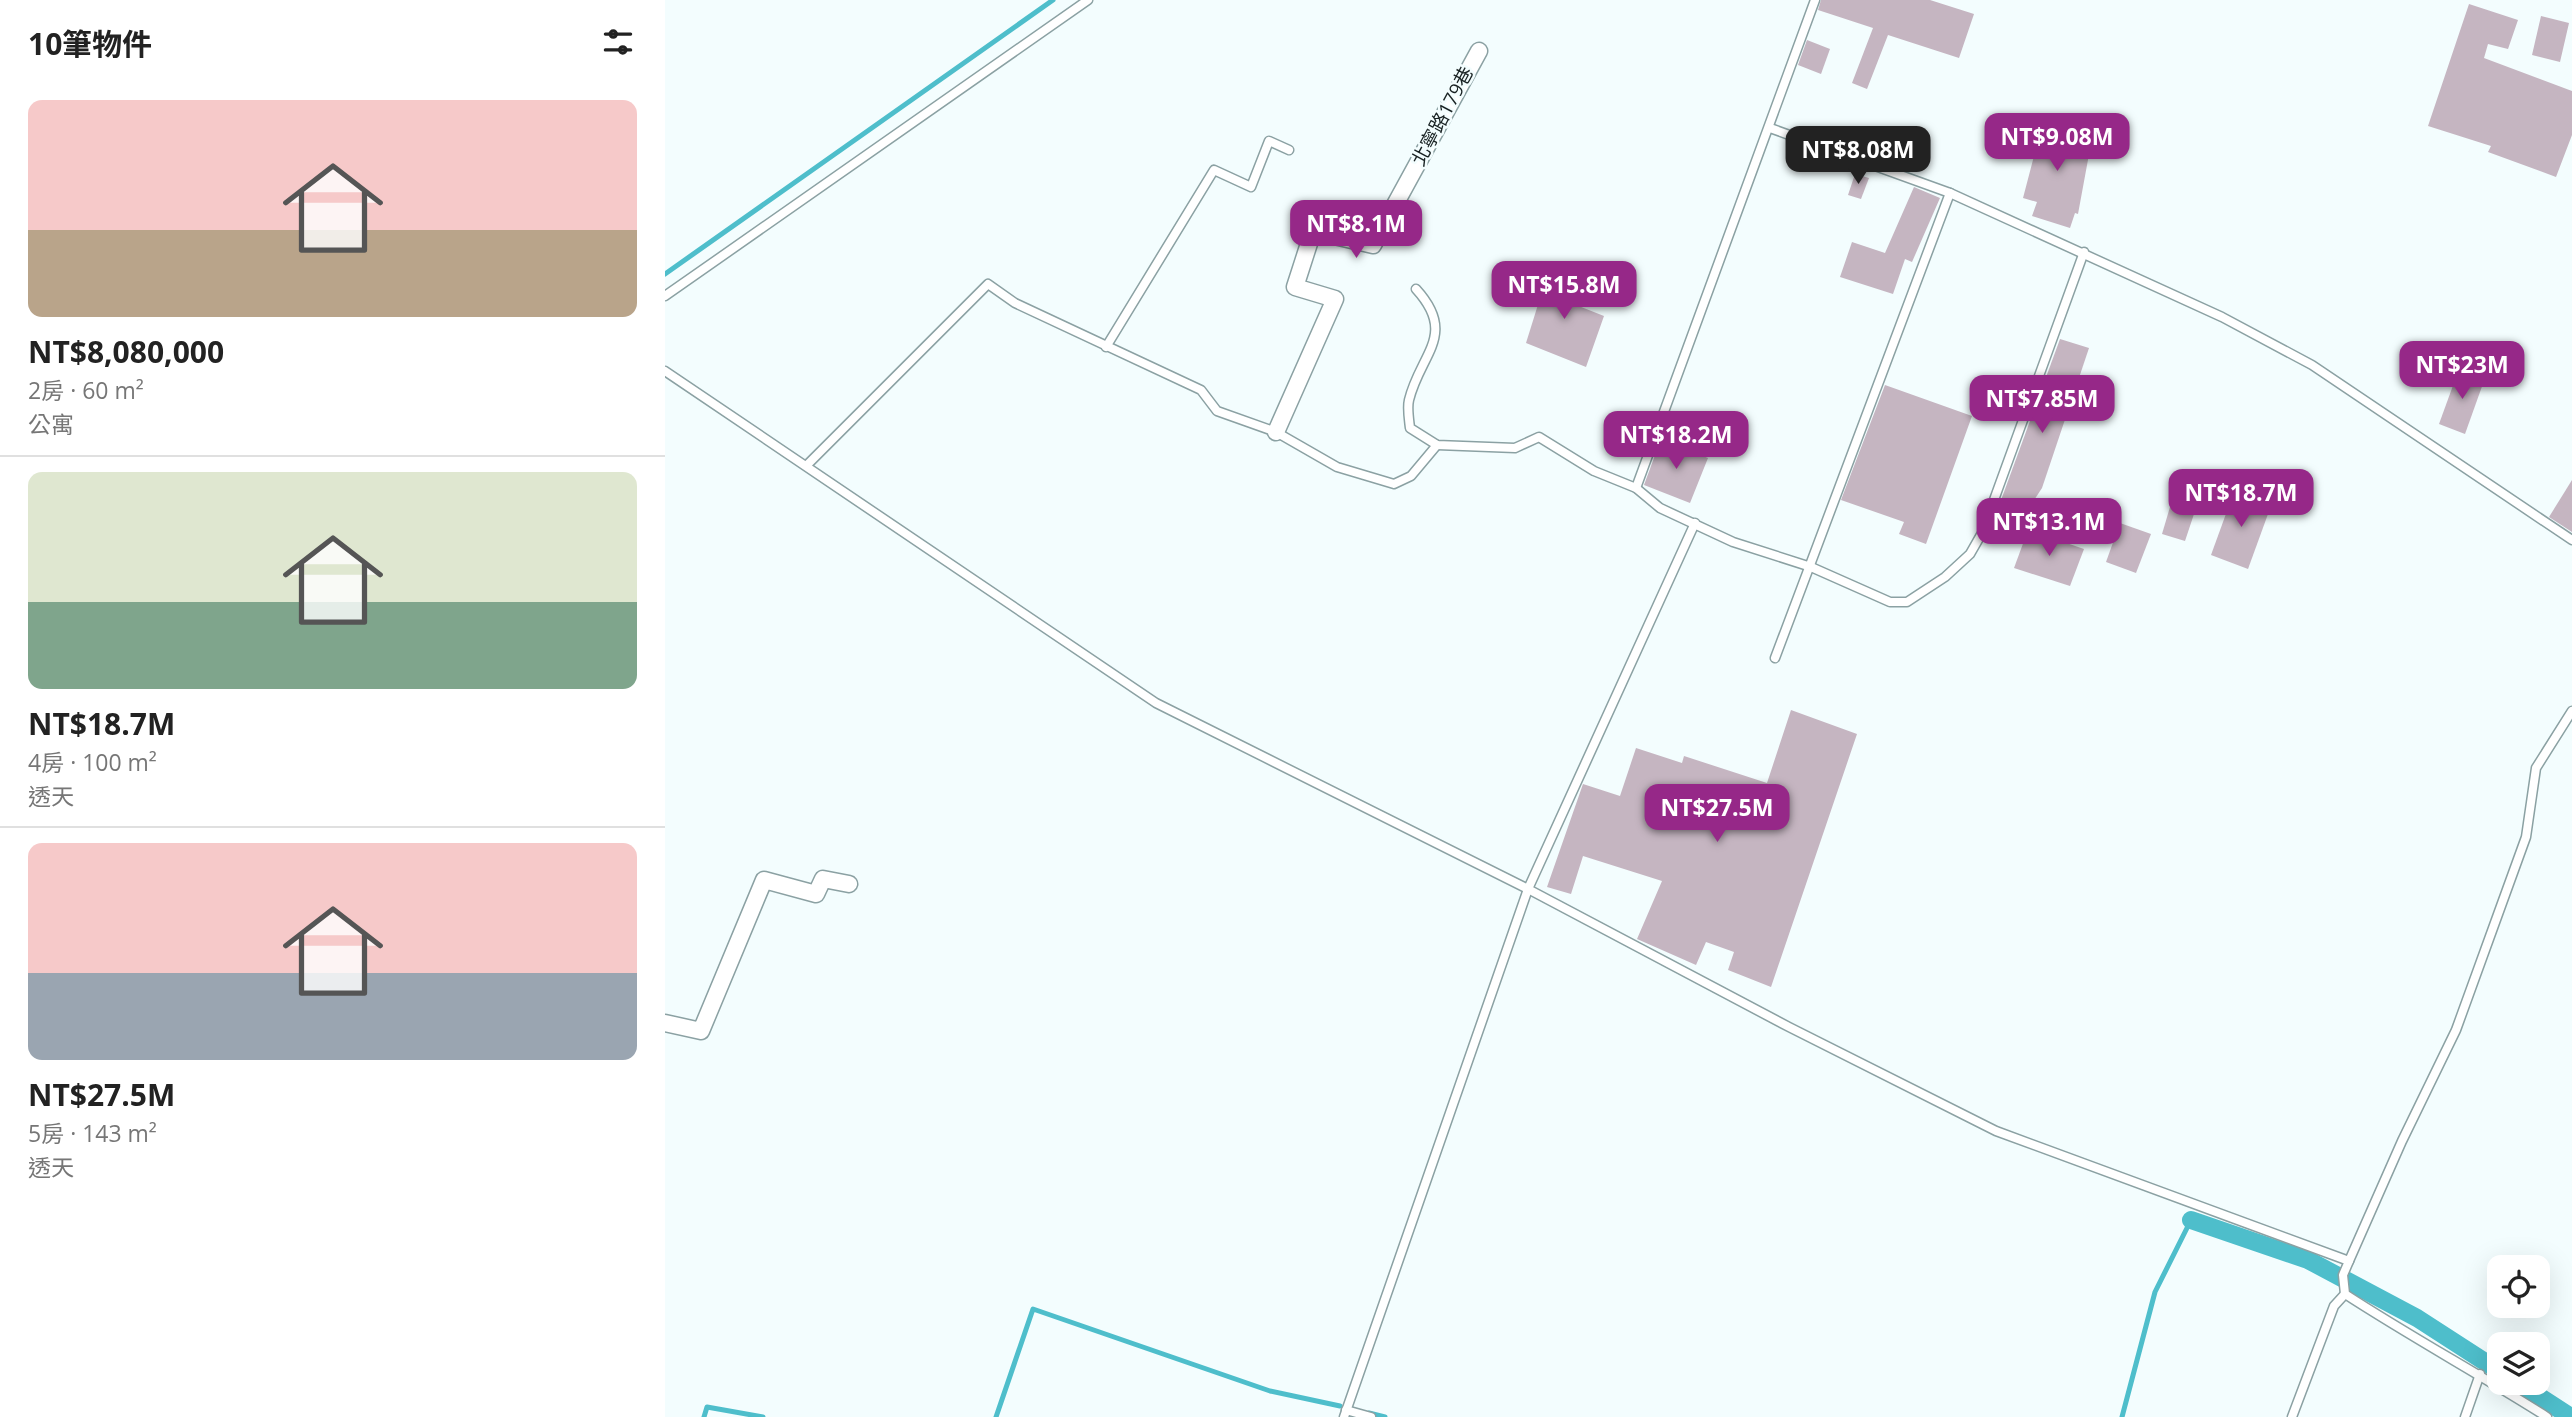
<!DOCTYPE html>
<html lang="zh-TW">
<head>
<meta charset="utf-8">
<style>
  body { margin:0; font-family:"Open Sans","Noto Sans TC",sans-serif; background:#f2f2f2; color:#222; height:100vh; display:flex; flex-direction:column; font-size:26px; white-space:nowrap }
  * { box-sizing:border-box; margin:0 }
  p { font-size:23px; color:#767676 }
  .icon { flex:none; width:38px; height:38px; fill:none; stroke:currentColor; stroke-width:2; stroke-linecap:round; stroke-linejoin:round }
  .map { position:relative; flex:1; overflow:hidden }
  .side { display:flex; flex-direction:column; background:#fff; width:665px }
  .side>* { flex:none }
  .tools { position:absolute; left:1822px; top:1255px; display:grid; gap:14px }
  .tools a { display:grid; place-items:center; width:63px; height:63px; border-radius:14px; background:#fff; box-shadow:0 7px 28px #0002; font-size:35px }
  .price { position:absolute; translate:-50% -60px; padding:0 16px; border-radius:14px; background:#962888; color:#fff; font-size:23px; line-height:46px; filter:drop-shadow(0 2px 4px #0008) }
  .price::after { content:''; position:absolute; left:50%; top:42px; width:21px; height:16px; margin-left:-10px; background:inherit; clip-path:polygon(0 0,100% 0,50% 100%) }
  .price.current { background:#222; color:#fff }
  ul { padding:0; list-style:none }
  li { display:grid; align-content:center; gap:14px; height:371px; padding:0 28px }
  li+li { border-top:2px solid #e0e0e0 }
  li span { display:grid; place-items:center; height:217px; border-radius:14px; color:#555 }
  li>.icon { margin-inline-start:auto }
  span .icon { width:126px; height:126px; fill:#fffc; stroke-width:1 }
  li b { font-size:30px }
  h2 { display:flex; justify-content:space-between; align-items:center; height:84px; padding:0 28px; font-size:30px }
  main { display:flex; flex:1; min-height:0 }
  .map>svg:first-child { display:block }
  .lines { fill:none; stroke-linecap:round; stroke-linejoin:round }
  .stream { stroke:#4ebecb; stroke-width:5 }
  .canal { stroke:#4ebecb; stroke-width:18 }
  .building { fill:#c5b5c1 }
  .service-casing { stroke:#8ba1a3; stroke-width:11 }
  .minor-casing { stroke:#8ba1a3; stroke-width:19 }
  .service { stroke:#fff; stroke-width:8 }
  .minor { stroke:#fff; stroke-width:16 }
  .labels { text-anchor:middle; dominant-baseline:central; stroke-width:5; stroke-linejoin:round; paint-order:stroke }
  .street-label { font-size:19px; fill:#182122; stroke:#f3fdfe }
</style>
</head>
<body>
<main>
<section class="side">
<h2>10筆物件<svg class="icon" aria-label="filters" viewBox="0 0 24 24"><path d="M4 7h16M4 17h16"/><circle cx="9" cy="7" r="2"/><circle cx="15" cy="17" r="2"/></svg></h2>
<ul>
<li><span style="background:linear-gradient(#f6c9c9 60%,#b9a48a 0)"><svg class="icon" aria-label="home" viewBox="0 0 24 24"><path d="M3 11l9-7 9 7M6 9v11h12V9"/></svg></span><div><b>NT$8,080,000</b><p>2房 · 60 m²</p><p>公寓</p></div></li>
<li><span style="background:linear-gradient(#dfe7d0 60%,#7fa58c 0)"><svg class="icon" aria-label="home" viewBox="0 0 24 24"><path d="M3 11l9-7 9 7M6 9v11h12V9"/></svg></span><div><b>NT$18.7M</b><p>4房 · 100 m²</p><p>透天</p></div></li>
<li><span style="background:linear-gradient(#f6c9c9 60%,#9aa5b1 0)"><svg class="icon" aria-label="home" viewBox="0 0 24 24"><path d="M3 11l9-7 9 7M6 9v11h12V9"/></svg></span><div><b>NT$27.5M</b><p>5房 · 143 m²</p><p>透天</p></div></li>
</ul>
</section>
<div class="map">
<svg width="1907" height="1417" viewBox="0 0 1907 1417">
  <rect width="100%" height="100%" fill="#f3fdfe"/>
  <g class="lines">
    <!-- stream -->
    <g class="stream">
      <path d="M0,274L388,0"/>
      <path d="M704,1413L720,1417"/>
      <path d="M39,1417L42,1407L98,1417"/>
      <path d="M331,1417L368,1309L605,1391L675,1406"/>
      <path d="M1457,1417L1490,1292L1526,1220"/>
    </g>
    <!-- canal -->
    <g class="canal">
      <path d="M1526,1220L1643,1260L1752,1318L1834,1371"/>
      <path d="M1852,1382L1906,1417"/>
    </g>
  </g>
  <!-- building -->
  <g class="building">
    <path d="M1156,0H1265L1309,14L1294,58L1223,35L1202,89L1187,83L1208,28L1153,10Z"/>
    <path d="M1804,4L1853,20L1843,49L1823,44L1819,58L1907,91V135L1891,177L1823,152L1826,146L1763,126Z"/>
    <path d="M1876,16L1904,23L1895,62L1867,55Z"/>
    <path d="M1142,40L1165,49L1156,74L1133,65Z"/>
    <path d="M1374,121L1427,138L1413,214L1410,213L1405,228L1367,216L1372,202L1358,198L1369,156L1365,153Z"/>
    <path d="M1190,174L1204,178L1196,199L1183,195Z"/>
    <path d="M1249,187L1275,198L1247,262L1240,259L1228,294L1175,277L1187,242L1220,253Z"/>
    <path d="M886,263L911,273L901,301L939,316L921,367L861,343Z"/>
    <path d="M1395,339L1424,348L1377,488L1349,531L1328,522Z"/>
    <path d="M1794,369L1820,378L1800,434L1774,424Z"/>
    <path d="M1220,385L1307,416L1261,544L1234,534L1239,522L1176,500Z"/>
    <path d="M996,439L1043,458L1025,503L979,485Z"/>
    <path d="M1907,480V532L1884,517Z"/>
    <path d="M1570,489L1607,503L1583,569L1546,555Z"/>
    <path d="M1505,507L1529,514L1520,541L1497,534Z"/>
    <path d="M1455,523L1486,534L1471,573L1441,562Z"/>
    <path d="M1363,530L1419,549L1405,586L1349,568Z"/>
    <path d="M1126,710L1192,734L1106,987L1063,970L1069,952L1041,942L1031,965L972,939L997,881L918,856L906,894L882,887L918,784L955,796L971,748L1017,763L1019,756L1102,783Z"/>
  </g>
  <g class="lines">
    <defs>
      <g id="service">
        <path d="M1105,128L1285,193L1557,317L1647,365L1907,540"/>
        <path d="M751,289C793,335 755,354 744,400C742,408 744,419 745,428L772,445L850,448L874,437L929,471L971,488L995,508L1068,542L1146,567L1225,602H1242L1280,577L1305,554L1317,533L1419,252"/>
        <path d="M0,296L423,0"/>
        <path d="M441,347L549,170L586,187L604,141L624,150"/>
        <path d="M0,371L491,703L863,889L1124,1027L1331,1131L1684,1261L1678,1275L1680,1294C1746,1337 1816,1375 1882,1417"/>
        <path d="M142,465L323,284L350,303L536,390L552,411L611,432L672,467L729,484L746,476L772,445"/>
        <path d="M971,488L1150,0"/>
        <path d="M1110,658L1285,193"/>
        <path d="M1684,1261L1737,1141L1791,1030L1861,837L1871,768L1907,711"/>
        <path d="M681,1410L706,1417"/>
        <path d="M679,1417L863,889L1030,523"/>
        <path d="M1627,1417L1669,1306L1680,1294"/>
        <path d="M1800,1417L1815,1374"/>
      </g>
      <g id="minor">
        <path d="M611,432L670,299L630,287L648,231L708,245L814,51"/>
        <path d="M0,1023L36,1031L99,880L151,894L158,879L184,884"/>
      </g>
    </defs>
    <!-- service casing -->
    <use href="#service" class="service-casing"/>
    <!-- minor casing -->
    <use href="#minor" class="minor-casing"/>
    <!-- service -->
    <use href="#service" class="service"/>
    <!-- minor -->
    <use href="#minor" class="minor"/>
  </g>
  <g class="labels">
    <!-- street labels -->
    <g class="street-label">
      <text transform="translate(777 116) rotate(-62)">北寧路179巷</text>
    </g>
  </g>
</svg>
<div class="tools">
<a><svg class="icon" aria-label="locate" viewBox="0 0 24 24"><circle cx="12" cy="12" r="6"/><path d="M12 2v4M12 18v4M2 12h4M18 12h4"/></svg></a>
<a><svg class="icon" aria-label="layers" viewBox="0 0 24 24"><path d="M12 4l9 5-9 5-9-5zM3 14l9 5 9-5"/></svg></a>
</div>
<b class="price" style="left:1392px;top:173px">NT$9.08M</b>
<b class="price current" style="left:1193px;top:186px">NT$8.08M</b>
<b class="price" style="left:691px;top:260px">NT$8.1M</b>
<b class="price" style="left:899px;top:321px">NT$15.8M</b>
<b class="price" style="left:1797px;top:401px">NT$23M</b>
<b class="price" style="left:1377px;top:435px">NT$7.85M</b>
<b class="price" style="left:1011px;top:471px">NT$18.2M</b>
<b class="price" style="left:1576px;top:529px">NT$18.7M</b>
<b class="price" style="left:1384px;top:558px">NT$13.1M</b>
<b class="price" style="left:1052px;top:844px">NT$27.5M</b>
</div>
</main>
</body>
</html>
